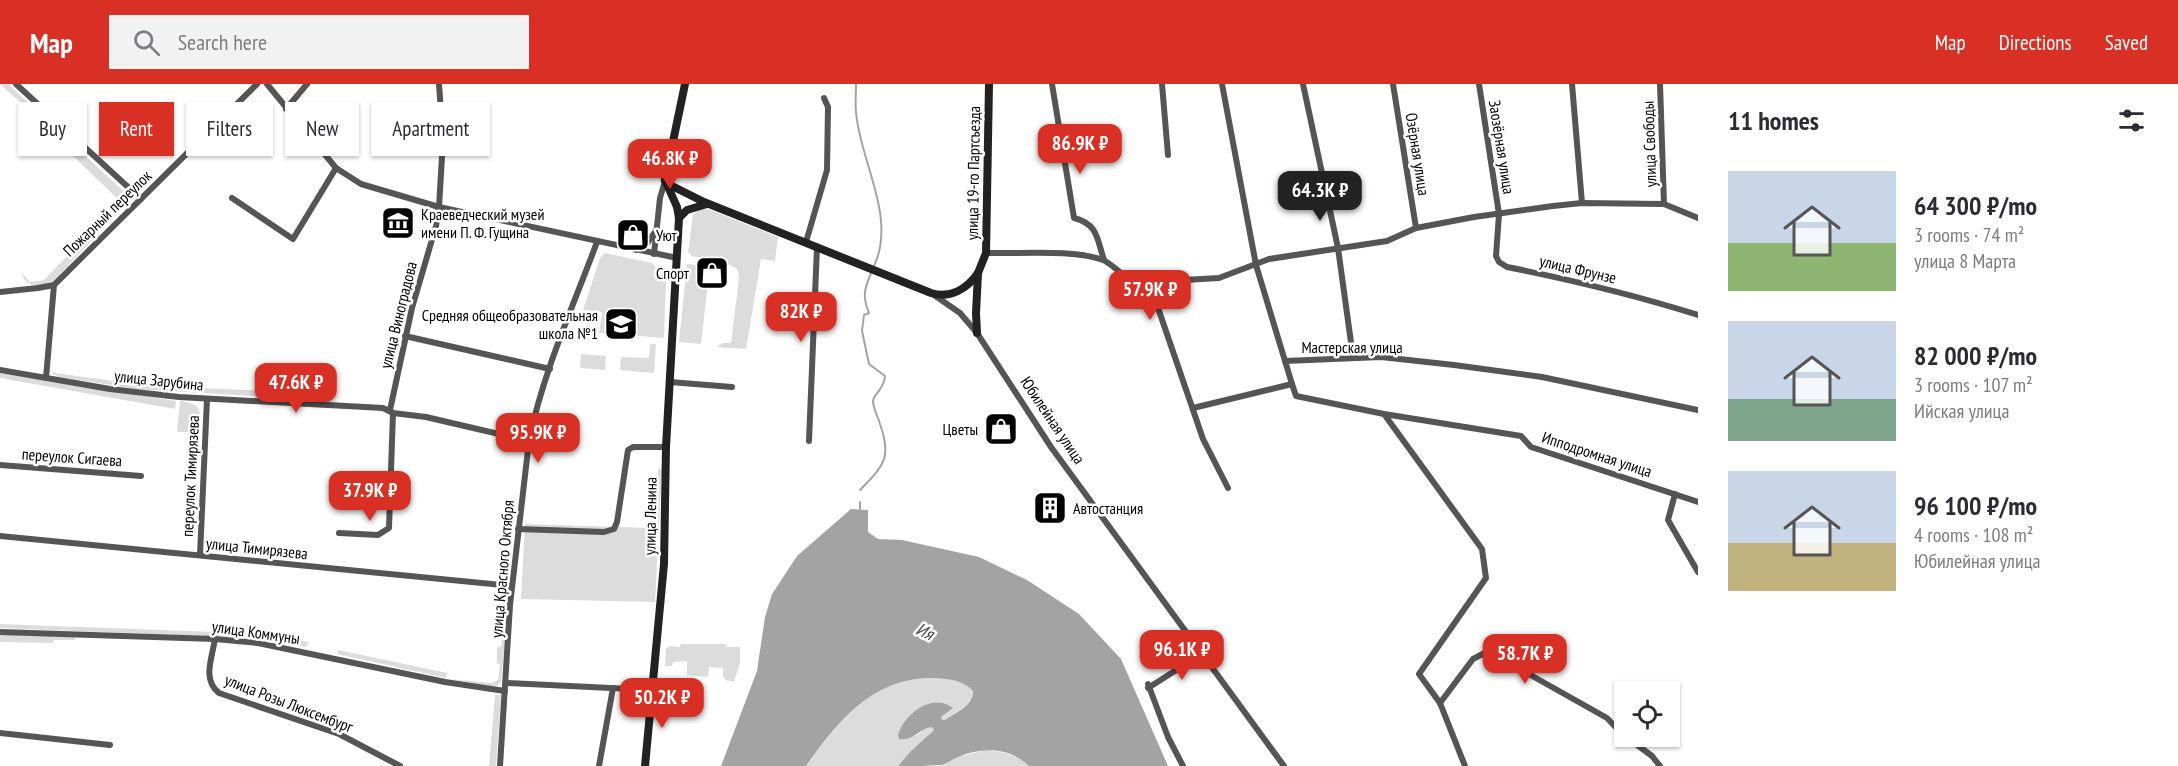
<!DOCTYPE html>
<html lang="en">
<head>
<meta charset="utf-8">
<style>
  body { margin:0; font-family:"PT Sans Narrow",sans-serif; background:#f2f2f3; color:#2b2b33; height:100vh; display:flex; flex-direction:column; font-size:22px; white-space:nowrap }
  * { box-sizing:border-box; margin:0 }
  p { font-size:20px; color:#7c7c81 }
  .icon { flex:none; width:33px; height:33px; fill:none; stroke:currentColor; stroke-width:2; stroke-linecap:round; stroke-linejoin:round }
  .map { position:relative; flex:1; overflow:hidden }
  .side { display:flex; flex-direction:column; background:#fff; width:480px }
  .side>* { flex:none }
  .guide { position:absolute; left:18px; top:18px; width:570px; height:54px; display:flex; gap:12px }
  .controls { position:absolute; left:1614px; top:597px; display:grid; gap:12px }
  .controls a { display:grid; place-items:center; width:66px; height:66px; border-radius:0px; background:#fff; box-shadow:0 2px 4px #0004; font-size:30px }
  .price { position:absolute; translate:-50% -51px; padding:0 14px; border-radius:12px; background:#d93025; color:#fff; font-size:20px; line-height:39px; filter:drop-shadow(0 2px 3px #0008) }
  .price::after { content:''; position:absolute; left:50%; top:36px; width:18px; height:14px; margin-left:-9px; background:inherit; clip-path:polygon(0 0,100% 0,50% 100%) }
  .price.current { background:#222; color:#fff }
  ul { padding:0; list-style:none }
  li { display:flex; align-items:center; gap:18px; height:150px; padding:0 30px }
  li span { display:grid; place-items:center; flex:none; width:168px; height:120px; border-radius:0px; color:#555 }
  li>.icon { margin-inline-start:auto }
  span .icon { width:72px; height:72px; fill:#fffc; stroke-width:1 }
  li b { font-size:26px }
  h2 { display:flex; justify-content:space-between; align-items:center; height:72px; padding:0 30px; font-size:26px }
  .pill { padding:0 21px; border-radius:0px; background:#fff; box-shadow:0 2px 4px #0004; font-size:21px; line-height:54px }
  .pill.current { background:#d93025; color:#fff }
  header { display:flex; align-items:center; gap:36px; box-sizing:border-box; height:84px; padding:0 30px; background:#d93025; color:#fff }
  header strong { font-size:28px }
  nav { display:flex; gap:33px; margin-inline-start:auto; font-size:21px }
  .search { width:420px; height:54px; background:#f2f2f3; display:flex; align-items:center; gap:15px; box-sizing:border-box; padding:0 21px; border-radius:0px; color:#7c7c81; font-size:22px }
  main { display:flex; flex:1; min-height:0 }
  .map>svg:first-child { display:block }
  .green { fill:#dcdcdc }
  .water { fill:#a3a3a3 }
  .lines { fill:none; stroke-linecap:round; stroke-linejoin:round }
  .stream { stroke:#a3a3a3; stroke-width:2 }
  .street { stroke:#555; stroke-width:6 }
  .secondary { stroke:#222; stroke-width:8 }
  .labels { text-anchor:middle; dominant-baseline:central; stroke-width:5; stroke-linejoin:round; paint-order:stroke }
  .street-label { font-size:16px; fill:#000; stroke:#fff }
  .poi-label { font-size:16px; fill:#000; stroke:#fff; text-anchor:start }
  .water-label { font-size:18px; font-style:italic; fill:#444; stroke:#fff }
</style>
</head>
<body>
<header>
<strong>Map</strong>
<div class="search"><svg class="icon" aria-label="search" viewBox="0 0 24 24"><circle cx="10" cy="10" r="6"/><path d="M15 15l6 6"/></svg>Search here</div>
<nav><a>Map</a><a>Directions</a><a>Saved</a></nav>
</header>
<main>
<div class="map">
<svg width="1698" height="682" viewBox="0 0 1698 682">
  <rect width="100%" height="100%" fill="#fff"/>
  <!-- green -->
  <g class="green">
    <path d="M0,0H8L132,115L53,197C39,204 26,204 21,188L30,198L44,196L120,117L69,68L72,65Z"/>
    <path d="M702,125H708L778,153L775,177L761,175L746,265L716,263L723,259H731L739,194L738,187L736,184L725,179L691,172V170L688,169L693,130Z"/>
    <path d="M605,169L652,179L666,197L664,254L599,249L602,228L583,226L600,174Z"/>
    <path d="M687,180L710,182L701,260L679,258Z"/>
    <path d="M650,260H656L654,289L620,286L621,273L649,274Z"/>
    <path d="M581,270L606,272L605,286L580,284Z"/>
    <path d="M51,286L55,289L136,300L197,301V304L279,307V311L318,312L319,314L315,316L136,305L59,293L53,290Z"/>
    <path d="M0,289L176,317L175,325L0,294Z"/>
    <path d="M180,317C203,319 201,329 200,348H177Z"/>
    <path d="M658,385H662L655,518L521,515L525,440L652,444Z"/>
    <path d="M508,507H510L501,598L497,602H491L449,595L492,599L498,596L500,580L497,579V563H501Z"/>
    <path d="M0,540L266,550L309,558L306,563L257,554L0,544Z"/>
    <path d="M0,550L75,553V556H54L53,559L0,558Z"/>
    <path d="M681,560H726V563H740V579L734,598L725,596V594L723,593V584L709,583L708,593L687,591V577L673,578L672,582H665L666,565L670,562L680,563Z"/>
    <path d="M338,566L447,589L446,594L337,570Z"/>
    <path d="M921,594C940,594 959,593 973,607C972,622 956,627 945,636H941V633L953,624C934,608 913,633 900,645L898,650L899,655L918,651L926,643H933L934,646L910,668L898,682H806C836,642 866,600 921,594Z"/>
    <path d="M495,611H501L496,682H489Z"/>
    <path d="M987,666C1003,668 1016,670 1029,682H940L956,673Z"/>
  </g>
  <!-- water -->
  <path class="water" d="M851,425L868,426V448L878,455L902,456L979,473L1027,496L1079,530L1121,575L1168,682H1029C1009,663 982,663 958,673C952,675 947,680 941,681C929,682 911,682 898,682L910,668L934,646L932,643C920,644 914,657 899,655L898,651C904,630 933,608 953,624L941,633L942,636H945C956,628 973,622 973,607C962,596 950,595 935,594C874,592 838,637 806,682H721L757,587L765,533L772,510L797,472Z"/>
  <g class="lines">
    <!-- stream -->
    <g class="stream">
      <path d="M856,0C856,9 855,19 856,28C860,78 897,133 874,182"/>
      <path d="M860,406C884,381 892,374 880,340C878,333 873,324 873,317C874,309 884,306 885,292L869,280L862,247L864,231L869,229C862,212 864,205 872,187"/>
      <path d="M860,425V418"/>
    </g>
    <!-- street -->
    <g class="street">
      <path d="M16,0L141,115"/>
      <path d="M267,0L336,84L361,100L439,123L677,174"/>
      <path d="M1052,0L1074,134C1098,140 1097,155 1104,176"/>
      <path d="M1162,0L1168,71"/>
      <path d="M1222,0L1256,181L1292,300"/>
      <path d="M1303,0L1338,164L1353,273"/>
      <path d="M1393,0L1416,144"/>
      <path d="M1479,0L1499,130L1496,172L1499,178L1507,183C1572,196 1635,211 1698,231"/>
      <path d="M1572,0L1582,119"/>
      <path d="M1660,0L1664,120"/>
      <path d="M286,25L307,0"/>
      <path d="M232,114L293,155L336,84"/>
      <path d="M806,158L827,86L828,23L824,14"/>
      <path d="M636,166L648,158L655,148"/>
      <path d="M986,169C1020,170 1073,165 1103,176C1111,179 1151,214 1157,221L1203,355L1228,404"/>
      <path d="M654,170L660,114L665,97"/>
      <path d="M1132,199L1219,194L1269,175L1387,157L1416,144L1474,133L1553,122L1582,119L1664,120L1698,134"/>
      <path d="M0,208L38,204L54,201"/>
      <path d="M934,211L960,229L977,249L1051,363L1284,682"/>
      <path d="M405,252L550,285"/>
      <path d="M1285,277L1381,273L1454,281L1542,293L1698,326"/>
      <path d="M0,286L110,305L179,313L383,324L393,329L426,333L529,357"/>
      <path d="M46,294L54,201L257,0"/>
      <path d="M670,298L732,303"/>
      <path d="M1193,324L1292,300L1296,312L1384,330L1482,465L1486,494L1419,590L1440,619L1465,682"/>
      <path d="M390,326L412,224L436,142L439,123L443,56L439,0"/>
      <path d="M1384,330L1521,352L1531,363L1698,418"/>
      <path d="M809,357L817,163"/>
      <path d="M0,381L141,392"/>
      <path d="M1675,410L1668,436L1698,488"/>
      <path d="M518,445L604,448L614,445L617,438L628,366L633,363H666"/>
      <path d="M339,449L378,451L389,444L393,329"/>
      <path d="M0,452L512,502"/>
      <path d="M200,471L207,315"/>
      <path d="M0,548L215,555L258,559L445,598L505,607"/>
      <path d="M215,555C212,574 202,596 219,609L339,650L400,682"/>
      <path d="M506,599L652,606"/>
      <path d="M1148,600L1168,653L1183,682"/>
      <path d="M1148,604L1203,569"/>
      <path d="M1440,619L1473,575L1496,563L1506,565L1515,568L1527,589L1607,634L1624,652"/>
      <path d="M0,649L110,661"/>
      <path d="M1625,652L1652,672L1660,682"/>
      <path d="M500,682L510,521L529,357C543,288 573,223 597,158"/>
      <path d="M599,682L613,604"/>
    </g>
    <!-- secondary -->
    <g class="secondary">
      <path d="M665,96L672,102L704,118L931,209C950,215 967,205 978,189"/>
      <path d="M665,96L685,0"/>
      <path d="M679,134L687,126L707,120"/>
      <path d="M977,249L976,229L978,189L986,169L989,0"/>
      <path d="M645,682L664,480L666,363L679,134L677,123L665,96"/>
    </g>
  </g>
  <!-- icons -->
  <defs>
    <symbol id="museum-square" viewBox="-11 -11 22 22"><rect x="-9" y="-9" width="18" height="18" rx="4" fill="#000" stroke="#fff"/><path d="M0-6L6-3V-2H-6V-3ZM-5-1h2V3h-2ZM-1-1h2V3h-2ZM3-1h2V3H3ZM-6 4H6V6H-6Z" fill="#fff"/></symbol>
    <symbol id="shop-square" viewBox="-11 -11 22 22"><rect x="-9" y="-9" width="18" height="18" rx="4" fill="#000" stroke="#fff"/><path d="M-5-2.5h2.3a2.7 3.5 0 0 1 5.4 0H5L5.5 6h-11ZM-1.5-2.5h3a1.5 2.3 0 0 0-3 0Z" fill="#fff"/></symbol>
    <symbol id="school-square" viewBox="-11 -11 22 22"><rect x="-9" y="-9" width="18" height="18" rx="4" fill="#000" stroke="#fff"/><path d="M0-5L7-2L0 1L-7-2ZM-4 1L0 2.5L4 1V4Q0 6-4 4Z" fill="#fff"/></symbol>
    <symbol id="building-square" viewBox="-11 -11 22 22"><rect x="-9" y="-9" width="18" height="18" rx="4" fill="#000" stroke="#fff"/><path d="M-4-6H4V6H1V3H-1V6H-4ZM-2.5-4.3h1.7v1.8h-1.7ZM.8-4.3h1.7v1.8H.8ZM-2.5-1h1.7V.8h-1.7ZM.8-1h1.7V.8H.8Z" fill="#fff"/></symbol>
  </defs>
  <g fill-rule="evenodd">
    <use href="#museum-square" x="379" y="120" width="38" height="38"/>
    <use href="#shop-square" x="614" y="132" width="38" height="38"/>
    <use href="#shop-square" x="693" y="170" width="38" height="38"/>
    <use href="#school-square" x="602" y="221" width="38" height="38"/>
    <use href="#shop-square" x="982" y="326" width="38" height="38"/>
    <use href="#building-square" x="1031" y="405" width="38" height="38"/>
  </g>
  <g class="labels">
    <!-- street labels -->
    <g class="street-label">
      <text transform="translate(1649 60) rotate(-92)">улица Свободы</text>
      <text transform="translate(1502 63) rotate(81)">Заозёрная улица</text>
      <text transform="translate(1418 70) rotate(81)">Озёрная улица</text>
      <text transform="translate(973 89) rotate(-89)">улица 19-го Партсъезда</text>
      <text transform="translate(107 129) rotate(-44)">Пожарный переулок</text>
      <text transform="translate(1578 185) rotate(13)">улица Фрунзе</text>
      <text transform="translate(398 231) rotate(-76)">улица Виноградова</text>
      <text x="1352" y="263">Мастерская улица</text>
      <text transform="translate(159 296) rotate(6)">улица Зарубина</text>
      <text transform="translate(1053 336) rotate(56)">Юбилейная улица</text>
      <text transform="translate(1597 370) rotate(18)">Ипподромная улица</text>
      <text transform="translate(72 373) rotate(4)">переулок Сигаева</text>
      <text transform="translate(190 392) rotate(-87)">переулок Тимирязева</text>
      <text transform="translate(650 432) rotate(-89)">улица Ленина</text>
      <text transform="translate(257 464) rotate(6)">улица Тимирязева</text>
      <text transform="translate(502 485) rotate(-85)">улица Красного Октября</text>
      <text transform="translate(256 548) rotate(8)">улица Коммуны</text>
      <text transform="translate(289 619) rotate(21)">улица Розы Люксембург</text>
    </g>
    <!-- poi labels -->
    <g class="poi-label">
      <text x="421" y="130">Краеведческий музей<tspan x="421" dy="18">имени П. Ф. Гущина</tspan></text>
      <text x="656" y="151">Уют</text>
      <text x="689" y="189" text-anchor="end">Спорт</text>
      <text x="598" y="231" text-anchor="end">Средняя общеобразовательная<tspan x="598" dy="18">школа №1</tspan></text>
      <text x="978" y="345" text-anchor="end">Цветы</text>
      <text x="1073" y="424">Автостанция</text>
    </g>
    <!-- water labels -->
    <g class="water-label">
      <text transform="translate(925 547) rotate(26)">Ия</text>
    </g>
  </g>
</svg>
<div class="controls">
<a><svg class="icon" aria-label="locate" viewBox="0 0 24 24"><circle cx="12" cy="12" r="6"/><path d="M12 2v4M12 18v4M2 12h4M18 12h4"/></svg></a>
</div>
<b class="price" style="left:1080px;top:91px">86.9K ₽</b>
<b class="price" style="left:670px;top:106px">46.8K ₽</b>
<b class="price current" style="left:1320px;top:138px">64.3K ₽</b>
<b class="price" style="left:1150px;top:237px">57.9K ₽</b>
<b class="price" style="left:801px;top:259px">82K ₽</b>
<b class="price" style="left:296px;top:330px">47.6K ₽</b>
<b class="price" style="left:538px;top:380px">95.9K ₽</b>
<b class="price" style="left:370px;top:438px">37.9K ₽</b>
<b class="price" style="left:1182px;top:597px">96.1K ₽</b>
<b class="price" style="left:1525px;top:601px">58.7K ₽</b>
<b class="price" style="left:662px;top:645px">50.2K ₽</b>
<div class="guide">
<a class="pill">Buy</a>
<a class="pill current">Rent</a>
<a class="pill">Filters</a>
<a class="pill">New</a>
<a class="pill">Apartment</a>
</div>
</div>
<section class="side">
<h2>11 homes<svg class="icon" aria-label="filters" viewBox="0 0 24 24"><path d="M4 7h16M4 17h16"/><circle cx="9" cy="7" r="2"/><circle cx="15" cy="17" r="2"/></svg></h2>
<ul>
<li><span style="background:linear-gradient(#c9d6e8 60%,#8fb573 0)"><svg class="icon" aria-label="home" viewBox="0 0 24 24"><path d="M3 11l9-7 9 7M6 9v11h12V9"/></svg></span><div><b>64 300 ₽/mo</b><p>3 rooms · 74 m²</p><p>улица 8 Марта</p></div></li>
<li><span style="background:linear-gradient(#c9d6e8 65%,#7fa58c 0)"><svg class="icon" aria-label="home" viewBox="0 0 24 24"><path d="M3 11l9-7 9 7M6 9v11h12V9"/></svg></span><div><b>82 000 ₽/mo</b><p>3 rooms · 107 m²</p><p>Ийская улица</p></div></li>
<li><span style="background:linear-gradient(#c9d6e8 60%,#c2b280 0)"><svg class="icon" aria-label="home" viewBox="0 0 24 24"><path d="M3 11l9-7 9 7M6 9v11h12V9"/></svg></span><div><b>96 100 ₽/mo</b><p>4 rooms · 108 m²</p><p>Юбилейная улица</p></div></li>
</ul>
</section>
</main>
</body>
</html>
